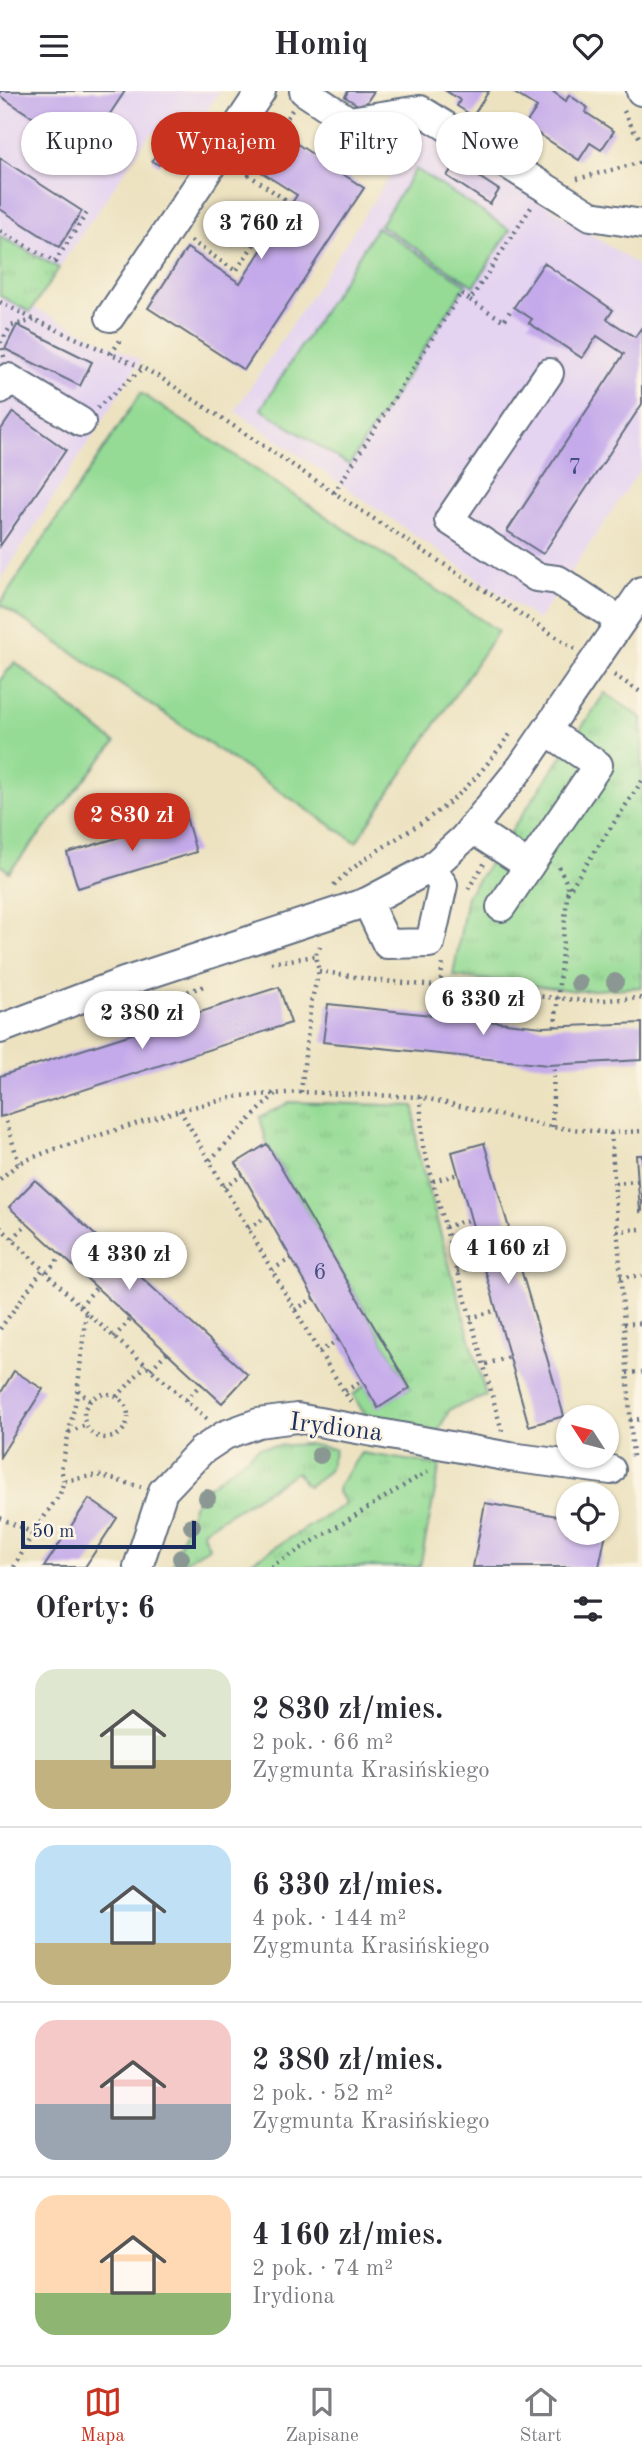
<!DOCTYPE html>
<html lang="pl">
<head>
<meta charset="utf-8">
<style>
  body { margin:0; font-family:"Old Standard TT",serif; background:#f7f7f7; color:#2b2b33; height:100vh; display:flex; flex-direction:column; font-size:26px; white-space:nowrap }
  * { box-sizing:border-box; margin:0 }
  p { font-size:23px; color:#7c7c81 }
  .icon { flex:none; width:38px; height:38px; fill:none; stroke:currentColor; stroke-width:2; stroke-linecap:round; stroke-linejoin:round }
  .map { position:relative; height:1476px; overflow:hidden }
  .sheet { display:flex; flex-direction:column; background:#fff; flex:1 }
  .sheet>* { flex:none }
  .top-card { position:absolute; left:21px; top:21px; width:600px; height:63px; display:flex; gap:14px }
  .needle { width:46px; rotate:306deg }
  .fabs { position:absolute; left:556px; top:1314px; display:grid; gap:14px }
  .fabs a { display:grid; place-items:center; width:63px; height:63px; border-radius:50%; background:#fff; box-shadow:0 2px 5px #0004; font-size:35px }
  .scale { position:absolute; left:21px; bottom:18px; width:175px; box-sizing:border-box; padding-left:7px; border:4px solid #1b2f5e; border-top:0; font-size:19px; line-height:24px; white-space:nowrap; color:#1b2f5e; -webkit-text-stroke:5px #fcf5e5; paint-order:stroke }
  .price { position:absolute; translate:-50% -60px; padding:0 16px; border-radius:24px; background:#fff; color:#222; font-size:23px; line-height:46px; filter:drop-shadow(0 2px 4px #0008) }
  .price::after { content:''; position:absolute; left:50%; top:42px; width:21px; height:16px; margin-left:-10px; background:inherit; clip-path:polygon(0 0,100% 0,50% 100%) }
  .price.active { background:#c8321e; color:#fff }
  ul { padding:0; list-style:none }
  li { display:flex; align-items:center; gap:21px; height:175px; padding:0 35px }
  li+li { border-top:2px solid #e1e1e2 }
  li span { display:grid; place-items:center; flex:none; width:196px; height:140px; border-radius:21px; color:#555 }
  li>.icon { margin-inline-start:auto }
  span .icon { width:84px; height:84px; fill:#fffc; stroke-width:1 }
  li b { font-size:30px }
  h2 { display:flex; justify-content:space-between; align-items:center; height:84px; padding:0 35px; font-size:30px }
  .pill { padding:0 24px; border-radius:32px; background:#fff; box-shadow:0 2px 5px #0004; font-size:24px; line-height:63px }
  .pill.active { background:#c8321e; color:#fff }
  header { display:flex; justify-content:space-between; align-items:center; height:91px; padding:0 35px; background:#fff; font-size:32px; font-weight:700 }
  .dock { display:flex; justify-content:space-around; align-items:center; height:98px; border-top:2px solid #e1e1e2; background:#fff; font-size:19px; color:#7c7c81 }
  .dock a { display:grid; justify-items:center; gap:4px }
  .dock .active { color:#c8321e }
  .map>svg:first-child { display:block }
  .built { fill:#e4d3f1 }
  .grass { fill:url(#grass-tufts); stroke:#58857a; stroke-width:2 }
  .pitch { fill:#95db95; stroke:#58857a; stroke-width:2 }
  .building { fill:#c4aaea }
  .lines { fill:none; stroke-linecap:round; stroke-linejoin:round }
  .minor-casing { stroke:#646e80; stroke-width:32 }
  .path { stroke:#646e80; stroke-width:4.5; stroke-dasharray:2 5; stroke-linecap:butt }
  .minor { stroke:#fff; stroke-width:28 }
  .tree { fill:#8a9792 }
  .labels { text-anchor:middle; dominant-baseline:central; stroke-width:5; stroke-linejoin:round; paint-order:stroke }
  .number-label { font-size:23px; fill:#454e81 }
  .street-label { font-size:26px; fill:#1b2f5e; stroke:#fcf5e5 }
</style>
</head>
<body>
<header><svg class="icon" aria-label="menu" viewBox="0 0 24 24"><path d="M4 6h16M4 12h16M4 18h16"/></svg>Homiq<svg class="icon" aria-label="heart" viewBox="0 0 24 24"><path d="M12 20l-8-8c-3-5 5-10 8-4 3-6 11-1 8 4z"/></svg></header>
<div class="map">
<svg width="642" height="1476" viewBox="0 0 642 1476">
  <defs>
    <pattern id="grass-tufts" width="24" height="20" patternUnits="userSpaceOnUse" patternTransform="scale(1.75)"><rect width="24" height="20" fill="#95db95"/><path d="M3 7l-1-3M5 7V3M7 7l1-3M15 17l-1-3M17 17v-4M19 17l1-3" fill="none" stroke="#80bc83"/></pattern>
  </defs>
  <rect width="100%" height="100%" fill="#fcf5e5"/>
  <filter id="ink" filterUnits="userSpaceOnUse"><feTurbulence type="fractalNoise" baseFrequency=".0143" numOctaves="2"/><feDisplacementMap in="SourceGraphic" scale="14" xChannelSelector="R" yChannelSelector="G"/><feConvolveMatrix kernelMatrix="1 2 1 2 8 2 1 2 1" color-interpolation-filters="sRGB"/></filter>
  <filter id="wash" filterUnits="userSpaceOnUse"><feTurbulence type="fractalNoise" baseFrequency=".00686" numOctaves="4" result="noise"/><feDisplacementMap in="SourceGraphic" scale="28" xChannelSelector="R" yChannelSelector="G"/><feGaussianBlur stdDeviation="1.57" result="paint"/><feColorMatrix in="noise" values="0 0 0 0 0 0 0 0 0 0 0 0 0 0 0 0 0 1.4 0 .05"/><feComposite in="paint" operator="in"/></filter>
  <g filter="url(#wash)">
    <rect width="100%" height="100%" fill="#ece2c0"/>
    <!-- built -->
    <g class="built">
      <path d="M0,0H220L180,60L151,41L33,216L141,269L0,490Z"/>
      <path d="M424,33L642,177V376L538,529L235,320Z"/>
    </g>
    <!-- grass -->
    <g class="grass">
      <path d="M0,145L59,177L30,221L0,205Z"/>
      <path d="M605,602L642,627V896L578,900L453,885L467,805Z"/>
      <path d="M290,1011L414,1015L417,1058L486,1305L450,1318L437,1342L368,1329L353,1304L365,1294L378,1316L410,1297L267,1053L260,1026Z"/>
      <path d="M307,1353L335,1358L329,1380L309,1395L305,1393L297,1381L202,1440L209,1456L176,1476H172L193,1415L205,1398L260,1356Z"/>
      <path d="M361,1362L440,1374L420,1476H243L345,1413L338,1401L339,1394Z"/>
    </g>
    <!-- pitch -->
    <g class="pitch">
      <path d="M416,78L510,139L474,195L380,134Z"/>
      <path d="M377,136L466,193L349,374L261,318Z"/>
      <path d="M141,302L498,540L356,751L0,513Z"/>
      <path d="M15,571L115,652L9,781L0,773V589Z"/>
    </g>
    <g id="blocks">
      <!-- building -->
      <g class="building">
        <path d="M0,0H125L98,41L79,29L66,48L0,5Z"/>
        <path d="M348,0H374L363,17L345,6Z"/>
        <path d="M446,0H489L473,25L457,15L460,9Z"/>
        <path d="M511,0H552L566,10L569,4L588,17L585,21L614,40L601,59L590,52L579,69L525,34L537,16Z"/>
        <path d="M282,43L364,97L244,279L148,217L187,157L240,192L297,104L258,79Z"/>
        <path d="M159,57L167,62L159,74L152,70Z"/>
        <path d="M0,67L82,120L59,156L0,118Z"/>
        <path d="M456,71L499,99L490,113L447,85Z"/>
        <path d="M544,172L613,219L607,228L635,246L642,236V313L543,463L507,440L624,263L597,245L582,267L529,232L532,228L514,216Z"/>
        <path d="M17,234L92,271L80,295L5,258Z"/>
        <path d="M13,321L66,359L0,455V340Z"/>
        <path d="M186,726L196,761L78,797L67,762Z"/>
        <path d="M279,896L291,932L0,1026V985Z"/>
        <path d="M328,913L543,936L642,932V969L548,974L323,951Z"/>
        <path d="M484,1052L564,1325L529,1335L452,1061Z"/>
        <path d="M267,1053L410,1297L378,1317L236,1072Z"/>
        <path d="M636,1064H642V1120L640,1121Z"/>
        <path d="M35,1089L248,1284L222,1312L9,1116Z"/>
        <path d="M14,1280L43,1298L0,1366V1303Z"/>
        <path d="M89,1408L117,1427L85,1476H44Z"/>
        <path d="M485,1412L569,1427V1442H606L599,1476H473Z"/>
      </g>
    </g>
  </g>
  <g filter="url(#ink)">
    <use href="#blocks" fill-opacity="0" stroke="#646e80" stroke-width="2"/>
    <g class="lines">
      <defs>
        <g id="minor">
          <path d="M304,0L349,30L420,19L591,125L642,133"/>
          <path d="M641,0H642"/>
          <path d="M110,226L261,0"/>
          <path d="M549,282L449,429L536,486L558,489L621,530"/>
          <path d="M0,298L8,287L81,331"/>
          <path d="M472,738L529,775L501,816"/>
          <path d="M529,775L598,674L547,640"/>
          <path d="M367,811L387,853L430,852L443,794L431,777"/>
          <path d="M0,938L124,891L367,811L431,777L464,747L522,675L642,500"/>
          <path d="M138,1476L163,1400L201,1360L225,1344L258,1332L297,1327L510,1366L611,1379"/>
        </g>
      </defs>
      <!-- minor casing -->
      <use href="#minor" class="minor-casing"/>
      <!-- path -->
      <g class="path">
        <path d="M624,20L634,40L642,49"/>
        <path d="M577,88L642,71"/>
        <path d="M0,140L55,171L88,120"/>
        <path d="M191,150L236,180L284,108L249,84L292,19"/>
        <path d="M470,209L504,230L510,220"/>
        <path d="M0,211L35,229L143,277"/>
        <path d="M111,263L121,248"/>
        <path d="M4,266L1,251L11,235L34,229"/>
        <path d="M97,317L143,277L161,287L377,430L575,558"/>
        <path d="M334,402L461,202L470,209L532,115"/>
        <path d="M614,584L642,602"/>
        <path d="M334,794C366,762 409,743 445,715C470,696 491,669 510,643"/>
        <path d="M468,798L484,773"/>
        <path d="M567,802L642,690"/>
        <path d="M271,872L315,865"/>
        <path d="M319,880L374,889L557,907L585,910L642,907"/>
        <path d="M440,896L443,871"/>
        <path d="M95,932L204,895"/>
        <path d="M555,936L568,795L559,776"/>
        <path d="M301,1001L311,912L319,880L315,865L322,852"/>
        <path d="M420,1006L423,1055L502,1340"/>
        <path d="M180,1019L315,1254L351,1311"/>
        <path d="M4,1024L19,1072"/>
        <path d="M552,1036L554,974"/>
        <path d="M611,1042L633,1366"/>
        <path d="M210,1069L275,1003"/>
        <path d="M0,1088L19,1072L52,1059L180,1019L240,1005L301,1001L420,1006L552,1036L611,1042L642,1040"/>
        <path d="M433,1090L459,1083"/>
        <path d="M615,1092L638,1090"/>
        <path d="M224,1096L243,1084"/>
        <path d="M0,1136L86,1221L207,1328"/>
        <path d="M445,1136L471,1128"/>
        <path d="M248,1137L267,1126"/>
        <path d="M617,1140L641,1138"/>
        <path d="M13,1148L27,1132"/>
        <path d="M272,1179L291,1167"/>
        <path d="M47,1181L62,1164"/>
        <path d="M457,1181L484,1173"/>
        <path d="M620,1186L642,1185"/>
        <path d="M80,1215L97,1196"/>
        <path d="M295,1219L314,1207"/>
        <path d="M470,1227L497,1219"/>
        <path d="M624,1233L642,1232"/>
        <path d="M0,1238L43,1178"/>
        <path d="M114,1246L131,1228"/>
        <path d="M319,1261L339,1249"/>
        <path d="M486,1273L510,1266"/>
        <path d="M151,1278L167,1261"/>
        <path d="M627,1282L642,1281"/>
        <path d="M78,1299L90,1310"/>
        <path d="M345,1300L362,1290"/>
        <circle cx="106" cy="1325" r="22"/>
        <path d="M117,1306L146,1274"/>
        <path d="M186,1309L201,1293"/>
        <path d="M630,1329L642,1328"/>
        <path d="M69,1341L86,1334"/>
        <path d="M64,1390L61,1378L77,1304L86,1221"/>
        <path d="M0,1427L33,1442L60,1403L64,1390L98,1384L141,1396"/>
        <path d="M14,1476L33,1442"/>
        <path d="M271,1476L431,1378"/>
      </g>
      <!-- minor -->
      <use href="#minor" class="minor"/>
    </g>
    <!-- trees -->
    <g class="tree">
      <circle cx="615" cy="891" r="9"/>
      <circle cx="579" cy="892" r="9"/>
      <circle cx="320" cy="1364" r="9"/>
      <circle cx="207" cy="1407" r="9"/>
      <circle cx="192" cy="1435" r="9"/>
      <circle cx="181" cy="1467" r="9"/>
    </g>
  </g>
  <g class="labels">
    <!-- number labels -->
    <g class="number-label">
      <text x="575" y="376">7</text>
      <text x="320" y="1181">6</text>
    </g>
    <!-- street labels -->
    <g class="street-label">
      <text transform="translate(336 1337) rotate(7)">Irydiona</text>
    </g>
  </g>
</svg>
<div class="fabs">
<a><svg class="needle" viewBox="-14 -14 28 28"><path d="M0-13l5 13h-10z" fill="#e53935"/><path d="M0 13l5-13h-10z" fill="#7c7c81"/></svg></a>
<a><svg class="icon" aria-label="locate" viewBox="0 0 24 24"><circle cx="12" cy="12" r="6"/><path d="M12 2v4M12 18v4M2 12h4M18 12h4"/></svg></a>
</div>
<div class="scale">50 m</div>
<b class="price" style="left:261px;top:170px">3 760 zł</b>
<b class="price active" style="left:132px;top:762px">2 830 zł</b>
<b class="price" style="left:483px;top:946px">6 330 zł</b>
<b class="price" style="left:142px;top:960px">2 380 zł</b>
<b class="price" style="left:508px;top:1195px">4 160 zł</b>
<b class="price" style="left:129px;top:1201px">4 330 zł</b>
<div class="top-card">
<a class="pill">Kupno</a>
<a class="pill active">Wynajem</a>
<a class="pill">Filtry</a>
<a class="pill">Nowe</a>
</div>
</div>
<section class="sheet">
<h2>Oferty: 6<svg class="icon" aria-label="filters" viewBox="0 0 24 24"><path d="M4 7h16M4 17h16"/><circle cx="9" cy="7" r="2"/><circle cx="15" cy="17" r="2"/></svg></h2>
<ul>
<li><span style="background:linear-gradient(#dfe7d0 65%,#c2b280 0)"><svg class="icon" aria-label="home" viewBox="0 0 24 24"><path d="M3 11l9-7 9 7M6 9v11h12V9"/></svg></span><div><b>2 830 zł/mies.</b><p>2 pok. · 66 m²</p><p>Zygmunta Krasińskiego</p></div></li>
<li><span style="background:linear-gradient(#bfe0f5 70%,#c2b280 0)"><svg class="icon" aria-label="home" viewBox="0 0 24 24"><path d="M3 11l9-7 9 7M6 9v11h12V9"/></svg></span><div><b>6 330 zł/mies.</b><p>4 pok. · 144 m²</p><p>Zygmunta Krasińskiego</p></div></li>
<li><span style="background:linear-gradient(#f6c9c9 60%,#9aa5b1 0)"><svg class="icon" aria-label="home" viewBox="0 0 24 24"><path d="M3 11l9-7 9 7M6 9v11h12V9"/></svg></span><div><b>2 380 zł/mies.</b><p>2 pok. · 52 m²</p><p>Zygmunta Krasińskiego</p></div></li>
<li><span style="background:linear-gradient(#ffd9b3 70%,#8fb573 0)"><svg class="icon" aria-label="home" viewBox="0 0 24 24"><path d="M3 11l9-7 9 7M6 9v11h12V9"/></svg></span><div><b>4 160 zł/mies.</b><p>2 pok. · 74 m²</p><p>Irydiona</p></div></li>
</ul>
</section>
<nav class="dock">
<a class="active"><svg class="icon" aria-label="map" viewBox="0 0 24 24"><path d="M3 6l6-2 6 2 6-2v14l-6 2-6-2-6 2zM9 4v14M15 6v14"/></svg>Mapa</a>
<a><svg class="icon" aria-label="saved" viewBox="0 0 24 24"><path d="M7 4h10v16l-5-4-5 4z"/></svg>Zapisane</a>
<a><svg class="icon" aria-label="home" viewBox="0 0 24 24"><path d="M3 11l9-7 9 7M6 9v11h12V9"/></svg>Start</a>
</nav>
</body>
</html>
